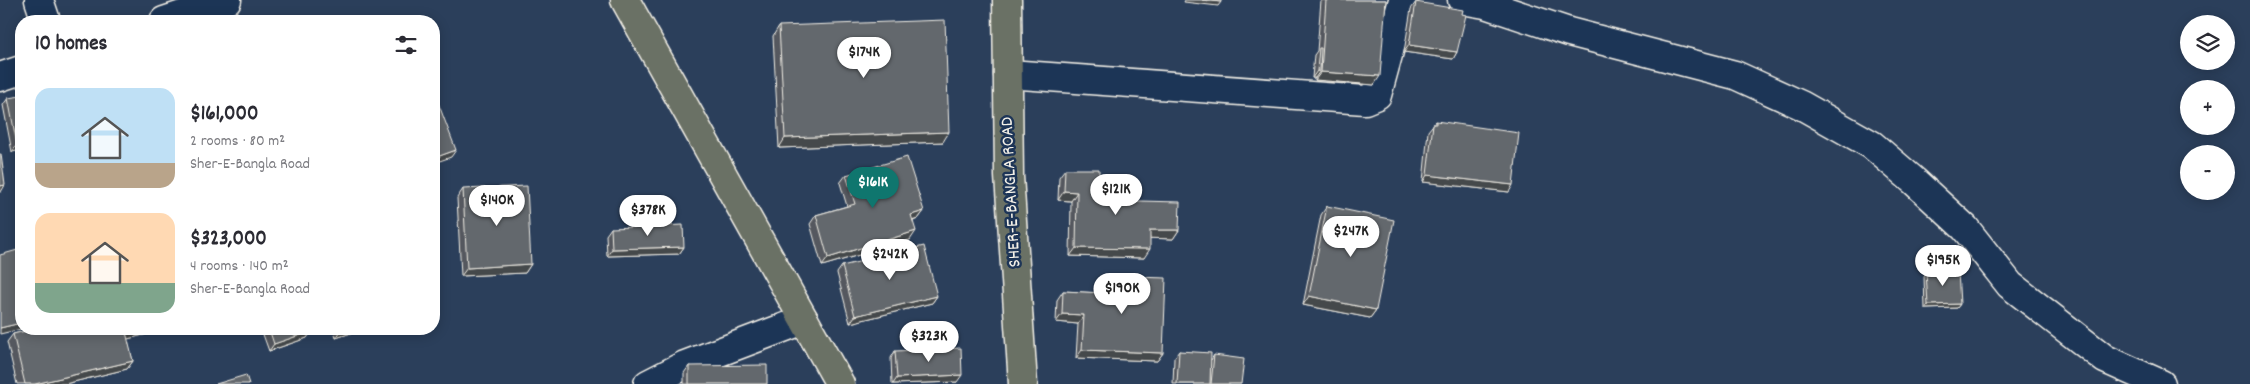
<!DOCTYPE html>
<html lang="en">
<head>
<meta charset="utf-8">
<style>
  body { margin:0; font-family:Dekko,sans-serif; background:#f7f7f7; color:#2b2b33; height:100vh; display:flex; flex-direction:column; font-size:19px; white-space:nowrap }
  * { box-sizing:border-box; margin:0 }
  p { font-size:16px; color:#7c7c81 }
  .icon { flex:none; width:28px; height:28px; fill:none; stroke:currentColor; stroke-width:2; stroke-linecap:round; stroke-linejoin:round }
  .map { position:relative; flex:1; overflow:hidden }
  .details { position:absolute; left:15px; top:15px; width:425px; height:320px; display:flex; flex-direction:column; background:#fff; border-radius:20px; box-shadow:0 2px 12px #0003 }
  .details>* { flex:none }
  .fabs { position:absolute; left:2180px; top:15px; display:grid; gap:10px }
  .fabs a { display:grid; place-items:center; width:55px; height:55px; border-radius:50%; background:#fff; box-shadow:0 2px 12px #0003; font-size:25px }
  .price { position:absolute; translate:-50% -42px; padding:0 11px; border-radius:18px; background:#fff; color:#222; font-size:16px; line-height:32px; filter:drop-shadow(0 1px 2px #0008) }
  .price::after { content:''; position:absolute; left:50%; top:30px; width:15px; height:11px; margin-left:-8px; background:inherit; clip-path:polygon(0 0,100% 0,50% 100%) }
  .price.current { background:#0f766e; color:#fff }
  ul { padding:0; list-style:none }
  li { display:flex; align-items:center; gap:15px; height:125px; padding:0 20px }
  li span { display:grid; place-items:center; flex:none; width:140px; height:100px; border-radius:15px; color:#555 }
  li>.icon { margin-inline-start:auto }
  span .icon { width:60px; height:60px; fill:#fffc; stroke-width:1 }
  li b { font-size:21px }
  h2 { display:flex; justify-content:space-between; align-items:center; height:60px; padding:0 20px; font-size:21px }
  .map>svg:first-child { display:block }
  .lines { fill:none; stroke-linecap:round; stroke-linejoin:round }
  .street-casing { stroke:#f4f1e8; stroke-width:31 }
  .highway-casing { stroke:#f4f1e8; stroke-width:31 }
  .street { stroke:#1d3557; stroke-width:28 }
  .highway { stroke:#6b7165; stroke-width:28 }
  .wall { fill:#55595e; stroke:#f4f1e8 }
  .shaded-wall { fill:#45484c; stroke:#f4f1e8 }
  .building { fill:#63676d; stroke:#f4f1e8 }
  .labels { text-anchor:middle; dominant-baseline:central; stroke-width:5; stroke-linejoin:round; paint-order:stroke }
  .street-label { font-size:18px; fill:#f4f1e8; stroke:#1d3557 }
</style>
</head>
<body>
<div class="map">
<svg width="2250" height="384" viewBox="0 0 2250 384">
  <rect width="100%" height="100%" fill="#2b3f5b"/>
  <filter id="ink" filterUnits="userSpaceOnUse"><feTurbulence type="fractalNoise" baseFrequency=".02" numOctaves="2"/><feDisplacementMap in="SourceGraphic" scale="10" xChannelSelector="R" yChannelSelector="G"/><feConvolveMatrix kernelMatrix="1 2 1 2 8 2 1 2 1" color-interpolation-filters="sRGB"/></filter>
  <g filter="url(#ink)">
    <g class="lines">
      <defs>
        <g id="street">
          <path d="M39,0L46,21"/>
          <path d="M1462,0L1485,4L1569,32L1735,75L1801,105L1872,145L1914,181L1965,228L2010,285L2105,359L2161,384"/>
          <path d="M164,21L227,0"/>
          <path d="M1008,74L1365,100L1377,95L1403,0"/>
          <path d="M0,77L21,70"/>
          <path d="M648,384L685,365L804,320"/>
        </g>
        <g id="highway">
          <path d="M625,0L840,384"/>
          <path d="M1007,0L1009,176L1023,384"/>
        </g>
      </defs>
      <!-- street casing -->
      <use href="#street" class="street-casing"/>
      <!-- highway casing -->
      <use href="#highway" class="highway-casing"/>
      <!-- street -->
      <use href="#street" class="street"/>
      <!-- highway -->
      <use href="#highway" class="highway"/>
    </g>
    <!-- wall -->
    <g class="wall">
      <path d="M1321,0H1386L1374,85L1315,80V78H1312L1314,55L1317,51Z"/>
      <path d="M1416,2L1457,52L1453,59L1404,52L1411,9Z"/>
      <path d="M779,26L943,142L779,148L773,36Z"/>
      <path d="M8,98L21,150L12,152L3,105Z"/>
      <path d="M1436,121L1509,192L1423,182L1428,131Z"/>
      <path d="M1065,169L1099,200L1179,230L1173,239L1150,238L1144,258L1070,256L1071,201L1058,200L1059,177Z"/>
      <path d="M846,175L924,211L918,219L913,221L910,240L822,266L810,224L816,215L847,206L840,183Z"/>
      <path d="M463,189L531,264L525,273L461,276L457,198Z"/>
      <path d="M1327,206L1376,310L1370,318L1303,305L1321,215Z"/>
      <path d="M611,228L684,247L679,254L607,256L606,235Z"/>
      <path d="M842,266L937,296L932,303L850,323L837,273Z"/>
      <path d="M1933,269L1960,304L1957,308L1925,309L1924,276L1926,272H1931Z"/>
      <path d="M1106,276L1163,353L1157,361L1076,358L1078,324L1056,322L1057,300L1063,291L1099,293L1100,284Z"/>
      <path d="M34,329H158L155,332L127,339L133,361L127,369L65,384H17L7,342L13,334Z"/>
      <path d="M261,329H311L307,338L269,351Z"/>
      <path d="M333,329H363L336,338Z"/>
      <path d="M895,351L957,382L892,384L891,358Z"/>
      <path d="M1179,351L1211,360L1214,355L1241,384H1173L1174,358Z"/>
      <path d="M689,366L767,384H684V373Z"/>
    </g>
    <!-- shaded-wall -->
    <g class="shaded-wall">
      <path d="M1185,0H1202L1221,2L1218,6L1184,2Z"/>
      <path d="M1409,45L1457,52L1453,59L1404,52Z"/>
      <path d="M1317,71H1320L1315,78H1312Z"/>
      <path d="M1321,72L1380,76L1374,85L1315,80Z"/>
      <path d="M949,132L943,142L779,148L785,138Z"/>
      <path d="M21,144V150L12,152L17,145Z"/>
      <path d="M456,150L451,157L434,163V158Z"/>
      <path d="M1427,175L1513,185L1509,192L1423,182Z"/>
      <path d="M5,185L1,192H0V186Z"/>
      <path d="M1064,191L1077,192L1071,201L1058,200Z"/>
      <path d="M924,211L918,219L905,223L911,215Z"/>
      <path d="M1150,230H1179L1173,239L1144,238Z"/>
      <path d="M916,231L910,240L822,266L828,258Z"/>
      <path d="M684,247L679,254L607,256L612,249Z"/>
      <path d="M1076,248L1150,249L1144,258L1070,256Z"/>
      <path d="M531,264L525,273L461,276L467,268Z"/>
      <path d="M937,296L932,303L850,323L855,316Z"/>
      <path d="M1309,296L1376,310L1370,318L1303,305Z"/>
      <path d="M1960,304L1957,308L1925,309L1928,305Z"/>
      <path d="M1062,314L1084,315L1078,324L1056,322Z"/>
      <path d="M21,323V329L0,334V328Z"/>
      <path d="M140,329H158L155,332L120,341L126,332Z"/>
      <path d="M347,329H363L336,338L341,331Z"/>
      <path d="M312,331L307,338L269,351L274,344Z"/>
      <path d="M1082,350L1163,353L1157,361L1076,358Z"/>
      <path d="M133,361L127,369L65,384H35Z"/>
      <path d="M962,375L957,382L893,384L897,378Z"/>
    </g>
    <!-- building -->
    <g class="building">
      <path d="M1202,0H1221V2Z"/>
      <path d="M1326,0H1386L1380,76L1321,72Z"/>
      <path d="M1416,2L1463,10L1462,14L1466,15L1457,52L1409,45Z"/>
      <path d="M945,20L949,132L785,138L779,26Z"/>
      <path d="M1319,48H1321L1320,71H1317Z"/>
      <path d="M434,92L456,150L434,158Z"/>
      <path d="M21,96V144L17,145L8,98Z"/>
      <path d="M1436,121L1519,133L1513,185L1427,175L1433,124H1436Z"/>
      <path d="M0,154H1L5,185L0,186Z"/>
      <path d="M907,157L924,211L911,215L916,231L828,258L816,215L855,204L846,175Z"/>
      <path d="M1065,169H1099V200L1180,202L1179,230H1150V249L1076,248L1077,192L1064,191Z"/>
      <path d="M527,186L531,264L467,268L463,189Z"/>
      <path d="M1327,206L1394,220L1376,310L1309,296Z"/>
      <path d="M683,225L684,247L612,249L611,228Z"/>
      <path d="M924,246L937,296L855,316L842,266Z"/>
      <path d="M21,249V323L0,328V255Z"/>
      <path d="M1933,269L1958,271L1960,304L1928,305L1926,272H1933Z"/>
      <path d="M1106,276L1166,278L1163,353L1082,350L1084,315L1062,314L1063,291L1105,293Z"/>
      <path d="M34,329H140L126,332L133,361L35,384H25L13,334Z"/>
      <path d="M269,329H311L312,331L274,344Z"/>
      <path d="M340,329H347L341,331Z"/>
      <path d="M961,348L962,375L897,378L895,351Z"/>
      <path d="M1179,351L1211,353L1210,384H1177Z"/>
      <path d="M1214,355L1244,359L1241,384H1211Z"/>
      <path d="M767,365V384H689V366Z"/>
      <path d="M246,375L249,384H216Z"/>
    </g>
  </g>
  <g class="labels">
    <!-- street labels -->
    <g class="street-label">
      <text transform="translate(1012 192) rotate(-93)">SHER-E-BANGLA ROAD</text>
    </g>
  </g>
</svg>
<div class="fabs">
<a><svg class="icon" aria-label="layers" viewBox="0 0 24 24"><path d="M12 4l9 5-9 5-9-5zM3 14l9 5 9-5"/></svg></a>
<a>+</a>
<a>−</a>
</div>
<b class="price" style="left:864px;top:79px">$174K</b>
<b class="price current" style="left:873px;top:209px">$161K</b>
<b class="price" style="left:1116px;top:216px">$121K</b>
<b class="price" style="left:497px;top:227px">$140K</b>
<b class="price" style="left:648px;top:237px">$378K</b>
<b class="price" style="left:1351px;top:258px">$247K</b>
<b class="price" style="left:890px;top:281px">$242K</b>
<b class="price" style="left:1943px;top:287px">$195K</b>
<b class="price" style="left:1122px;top:315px">$190K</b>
<b class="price" style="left:929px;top:363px">$323K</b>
<section class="details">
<h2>10 homes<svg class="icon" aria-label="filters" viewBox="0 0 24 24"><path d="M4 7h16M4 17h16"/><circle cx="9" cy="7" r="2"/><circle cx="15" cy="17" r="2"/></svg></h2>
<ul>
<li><span style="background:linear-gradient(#bfe0f5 75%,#b9a48a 0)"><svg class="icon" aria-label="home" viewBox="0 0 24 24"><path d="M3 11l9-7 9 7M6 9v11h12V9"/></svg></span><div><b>$161,000</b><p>2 rooms · 80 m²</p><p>Sher-E-Bangla Road</p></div></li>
<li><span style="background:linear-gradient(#ffd9b3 70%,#7fa58c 0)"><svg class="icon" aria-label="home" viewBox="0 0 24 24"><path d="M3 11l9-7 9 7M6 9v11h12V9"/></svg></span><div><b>$323,000</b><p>4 rooms · 140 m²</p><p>Sher-E-Bangla Road</p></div></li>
</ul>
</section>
</div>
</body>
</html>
